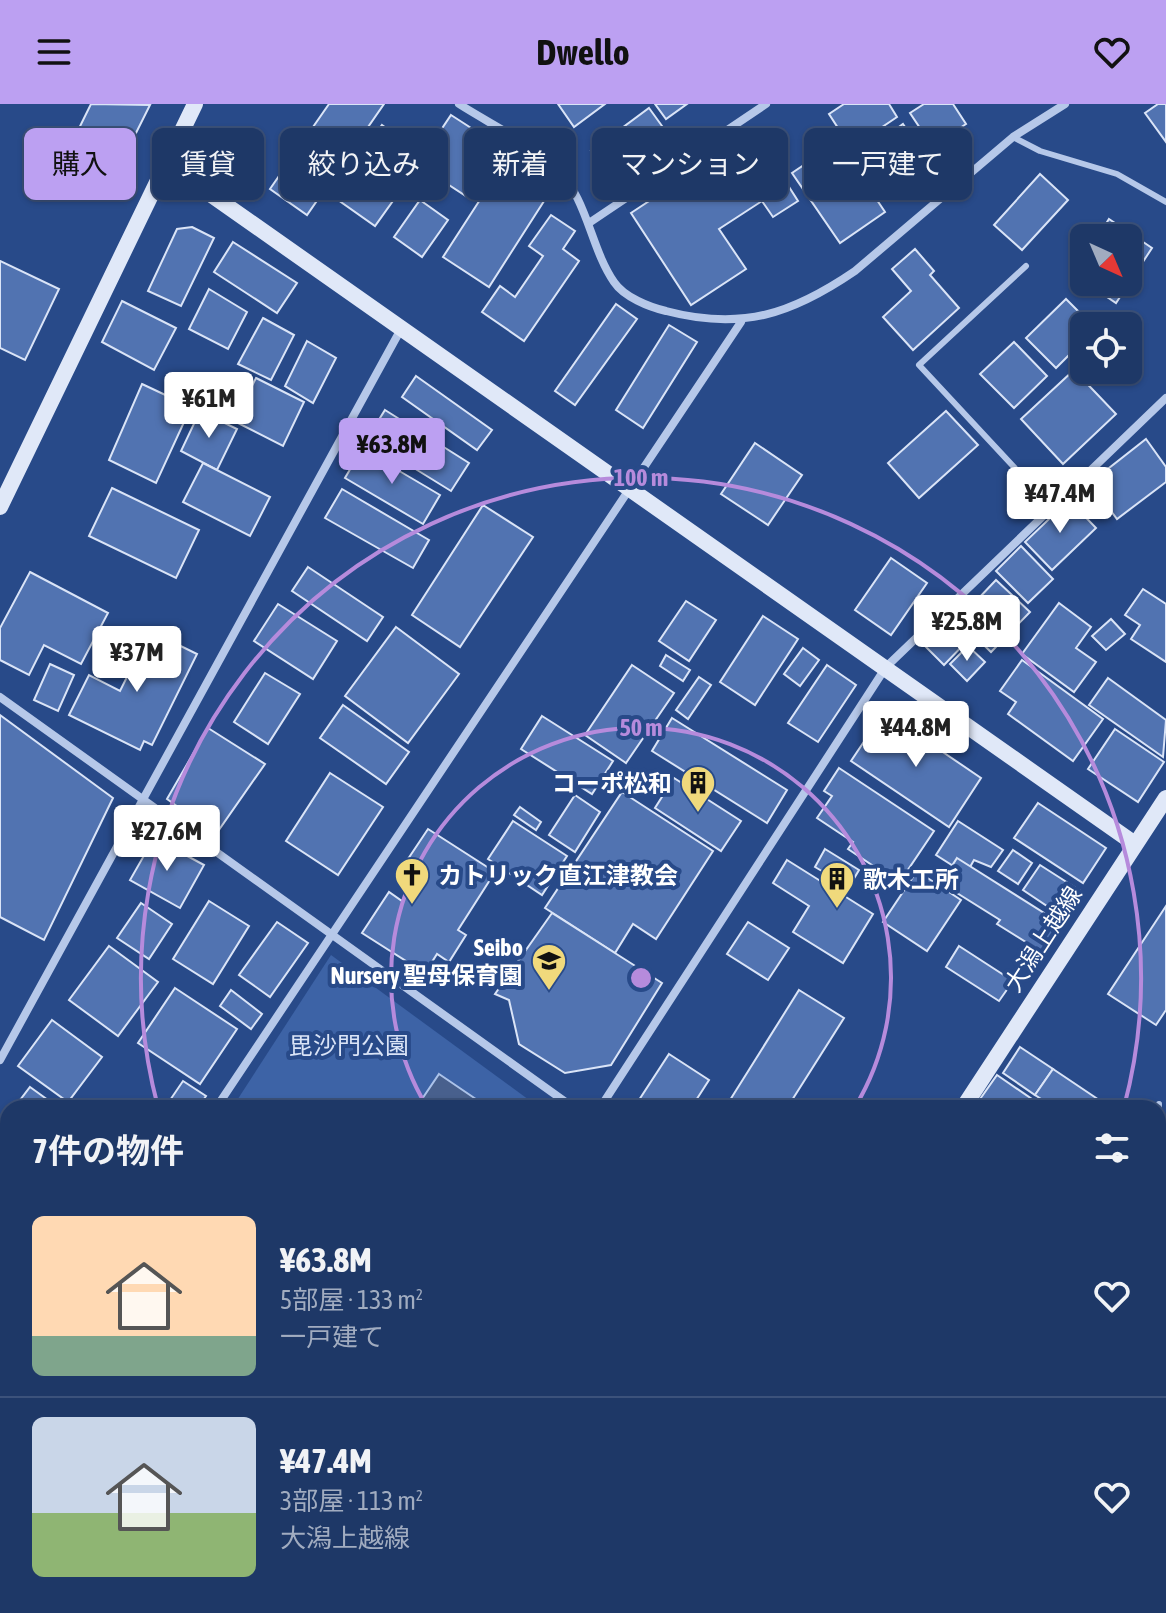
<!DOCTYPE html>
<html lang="ja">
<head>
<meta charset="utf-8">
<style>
  body { margin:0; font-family:"Asap Condensed","Noto Sans JP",sans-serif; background:#2b4370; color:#f1f3f6; height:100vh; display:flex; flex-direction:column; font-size:30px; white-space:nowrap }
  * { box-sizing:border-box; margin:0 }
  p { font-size:26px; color:#a1acc0 }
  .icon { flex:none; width:44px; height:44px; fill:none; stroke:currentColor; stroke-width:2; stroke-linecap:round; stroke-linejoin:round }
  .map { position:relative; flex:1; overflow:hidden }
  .details { position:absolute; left:0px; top:996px; width:1166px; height:514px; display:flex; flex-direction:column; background:#1e3867; border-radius:24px 24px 0 0; box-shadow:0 2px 6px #0004,0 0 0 2px #3c527b }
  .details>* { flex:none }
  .hud { position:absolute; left:24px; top:24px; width:1118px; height:72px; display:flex; gap:16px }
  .needle { width:52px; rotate:136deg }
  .controls { position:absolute; left:1070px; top:120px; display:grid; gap:16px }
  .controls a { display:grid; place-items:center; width:72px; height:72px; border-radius:12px; background:#1e3867; box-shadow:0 2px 6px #0004,0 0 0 2px #3c527b; font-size:40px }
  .price { position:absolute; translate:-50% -68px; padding:0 18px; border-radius:8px; background:#fff; color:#222; font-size:26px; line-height:52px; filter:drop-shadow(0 2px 4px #0008) }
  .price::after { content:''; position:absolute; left:50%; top:48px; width:24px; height:18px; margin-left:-12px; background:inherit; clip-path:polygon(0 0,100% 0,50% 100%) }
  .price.current { background:#bca0f2; color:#111 }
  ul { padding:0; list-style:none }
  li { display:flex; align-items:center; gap:24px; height:200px; padding:0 32px }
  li+li { border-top:2px solid #3c527b }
  li span { display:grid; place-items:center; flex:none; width:224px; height:160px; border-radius:12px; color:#555 }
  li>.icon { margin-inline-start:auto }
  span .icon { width:96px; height:96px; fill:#fffc; stroke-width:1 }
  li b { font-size:34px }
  h2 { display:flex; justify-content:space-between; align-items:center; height:96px; padding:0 32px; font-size:34px }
  .pill { padding:0 28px; border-radius:12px; background:#1e3867; box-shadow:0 2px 6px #0004,0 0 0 2px #3c527b; font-size:28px; line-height:72px }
  .pill.current { background:#bca0f2; color:#111 }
  header { display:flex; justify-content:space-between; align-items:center; height:104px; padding:0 32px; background:#bca0f2; color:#111; font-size:36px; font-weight:700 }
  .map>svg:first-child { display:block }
  .green { fill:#3d63a6 }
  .water { fill:#48608d; stroke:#abc2e9; stroke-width:2 }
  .building { fill:#5173b1; stroke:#dae4f7; stroke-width:2 }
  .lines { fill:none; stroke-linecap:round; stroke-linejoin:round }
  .lane { stroke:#b6c8e9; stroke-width:6 }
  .street { stroke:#b6c8e9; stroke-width:8 }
  .secondary { stroke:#e0e8f8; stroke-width:16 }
  .ring { fill:none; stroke:#b68bdc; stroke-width:4 }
  .labels { text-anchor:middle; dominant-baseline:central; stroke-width:8; stroke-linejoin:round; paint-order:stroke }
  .poi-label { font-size:24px; font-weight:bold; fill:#fff; stroke:#284a89; text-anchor:end }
  .street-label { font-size:24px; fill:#fff; stroke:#284a89 }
  .park-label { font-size:24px; fill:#dae4f7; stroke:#284a89 }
  .centre { fill:#b68bdc; stroke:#284a89; stroke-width:4 }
  .ring-label { font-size:24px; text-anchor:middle; font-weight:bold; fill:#b68bdc; stroke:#284a89; stroke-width:8; stroke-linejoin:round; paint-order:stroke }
</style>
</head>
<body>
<header><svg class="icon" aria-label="menu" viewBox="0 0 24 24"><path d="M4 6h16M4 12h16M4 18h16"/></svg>Dwello<svg class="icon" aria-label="heart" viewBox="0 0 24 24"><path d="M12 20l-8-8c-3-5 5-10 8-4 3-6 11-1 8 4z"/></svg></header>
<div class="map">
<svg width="1166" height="1509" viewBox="0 0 1166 1509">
  <rect width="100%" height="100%" fill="#284a89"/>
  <!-- green -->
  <path class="green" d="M331,851L540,1004H232Z"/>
  <!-- water -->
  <path class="water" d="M439,970L489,1004H416Z"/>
  <!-- building -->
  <g class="building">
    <path d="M91,0L150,1L109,83L78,68L64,95L48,87Z"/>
    <path d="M329,0H384L307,111L270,85Z"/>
    <path d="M558,0H605L574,23Z"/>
    <path d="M655,0H687L666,15Z"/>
    <path d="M844,0H889L897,13L851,44L829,10Z"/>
    <path d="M924,0H953L966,20L932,42L910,9Z"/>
    <path d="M1158,0H1166V38L1145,9Z"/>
    <path d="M649,4L675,40L617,83L591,47Z"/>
    <path d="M451,11L502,44L469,94L426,66L445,37L437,32Z"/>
    <path d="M903,20L936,67L906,89L873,42Z"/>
    <path d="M382,21L425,52L375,122L331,91Z"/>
    <path d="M754,28L798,97L773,113L762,97L719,125L746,165L691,201L631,109Z"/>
    <path d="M838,38L885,108L840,139L792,69Z"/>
    <path d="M507,54L553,83L489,183L443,153Z"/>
    <path d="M1040,70L1068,96L1022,146L994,121Z"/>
    <path d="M420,96L448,116L422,153L394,133Z"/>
    <path d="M551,111L575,127L563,145L579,157L524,237L482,208L500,182L515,193L543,152L529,142Z"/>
    <path d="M1109,115L1152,144L1116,199L1085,178H1128V134H1097Z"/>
    <path d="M192,123L214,134L181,202L148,187L177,125Z"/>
    <path d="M233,138L297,179L277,209L214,168Z"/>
    <path d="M915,145L934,167L930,171L959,204L913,246L883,213L911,187L892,165Z"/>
    <path d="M0,157L59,185L25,256L0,244Z"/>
    <path d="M209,185L247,208L228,245L189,225Z"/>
    <path d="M1066,195L1093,222H1084V236L1056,264L1026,234Z"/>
    <path d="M122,197L176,224L154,266L102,238Z"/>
    <path d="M616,200L637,215L575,301L555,287Z"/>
    <path d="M263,214L294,231L271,276L238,260Z"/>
    <path d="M669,221L697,238L643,324L616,306Z"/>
    <path d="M307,237L336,254L313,299L285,282Z"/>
    <path d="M1014,238L1047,272L1014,304L980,270Z"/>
    <path d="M1074,266L1116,310L1063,360L1021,315Z"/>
    <path d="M416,272L492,326L477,346L402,293Z"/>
    <path d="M256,274L304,298L283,342L234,317Z"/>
    <path d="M142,280L191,303L156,379L109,356Z"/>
    <path d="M385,306L469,359L451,387L367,335Z"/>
    <path d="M200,307L237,325L217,366L181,347Z"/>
    <path d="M946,307L978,341L919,394L888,359Z"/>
    <path d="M1146,335L1166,363V378L1117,415L1090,379Z"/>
    <path d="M755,339L802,371L768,421L721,390Z"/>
    <path d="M362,345L440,391L423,420L345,374Z"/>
    <path d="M203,359L270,393L250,432L183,398Z"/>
    <path d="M112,384L199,426L176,474L89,432Z"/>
    <path d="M342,385L429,436L413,464L325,414Z"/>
    <path d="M1069,396L1096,424L1052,466L1025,438Z"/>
    <path d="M483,401L533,433L460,543L412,511Z"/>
    <path d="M1021,442L1053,475L1028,499L996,467Z"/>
    <path d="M891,454L927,479L891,531L855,506Z"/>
    <path d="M308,463L383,513L367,537L292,487Z"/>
    <path d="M30,468L108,509L81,560L44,541L29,571L0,556V524Z"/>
    <path d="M996,476L1030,508L991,548L958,516Z"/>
    <path d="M1143,485L1166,500V558L1131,535L1140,521L1125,511Z"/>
    <path d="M686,497L716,516L689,557L659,537Z"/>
    <path d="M1059,499L1091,523L1076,544L1096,558L1074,588L1022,550Z"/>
    <path d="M278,500L337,537L313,575L254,537Z"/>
    <path d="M763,512L798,535L755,601L720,578Z"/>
    <path d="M948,513L970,534L944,561L923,540Z"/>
    <path d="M1111,515L1125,530L1106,546L1092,532Z"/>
    <path d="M396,523L459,570L408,639L345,592Z"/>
    <path d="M150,527L197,550L152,641L144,637L140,646L69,611L89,571L120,587Z"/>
    <path d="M968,542L985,558L967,577L950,560Z"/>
    <path d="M803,544L819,556L800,582L784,570Z"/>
    <path d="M666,551L690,566L683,577L660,562Z"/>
    <path d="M1022,556L1103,615L1073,657L1008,610L1016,598L1000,587Z"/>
    <path d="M50,560L74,571L58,607L34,596Z"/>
    <path d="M632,561L674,589L626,659L585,631Z"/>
    <path d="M827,561L856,581L818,638L788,619Z"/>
    <path d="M265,569L300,590L268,640L234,618Z"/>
    <path d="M699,573L711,581L688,615L676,606Z"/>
    <path d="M1108,574L1166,616L1163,653L1089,601Z"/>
    <path d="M343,601L409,648L386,680L320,634Z"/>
    <path d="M884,608L981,674L949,723L851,657Z"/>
    <path d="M0,611L113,694L44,836L0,813Z"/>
    <path d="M542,612L613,657L592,690L521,645Z"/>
    <path d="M672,614L787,686L767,719L652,647Z"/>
    <path d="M208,624L265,660L216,730L167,695Z"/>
    <path d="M1115,625L1164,658L1138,698L1088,665Z"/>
    <path d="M839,664L934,727L899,779L848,745L853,738L817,714L832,692L824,687Z"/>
    <path d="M330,669L383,703L338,771L286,737Z"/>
    <path d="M674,674L741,717L721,747L655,704Z"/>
    <path d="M622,688L713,747L656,835L633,820L615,849L545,804Z"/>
    <path d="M575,691L600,708L575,748L549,731Z"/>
    <path d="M1038,699L1106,744L1083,779L1014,734Z"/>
    <path d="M520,703L541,718L536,726L514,711Z"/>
    <path d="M513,717L567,752L542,791L488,755Z"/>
    <path d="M958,717L1003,746L991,763L974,756L966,770L936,751Z"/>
    <path d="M428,725L495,768L458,826L466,831L449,858L437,850L425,869L362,829L389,788L402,797L421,767L406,758Z"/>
    <path d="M154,734L204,761L180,804L130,776Z"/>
    <path d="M825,745L859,766L849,783L815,763Z"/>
    <path d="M1013,746L1032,759L1018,780L998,767Z"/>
    <path d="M957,754L1060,819L1042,848L997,820L1000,816L941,779Z"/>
    <path d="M787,756L873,810L843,859L793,828L809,802L773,779Z"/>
    <path d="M1040,761L1079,786L1062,812L1023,786Z"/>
    <path d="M917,767L961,796L927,847L883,818Z"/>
    <path d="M209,797L249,822L213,880L173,855Z"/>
    <path d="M141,799L172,820L149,855L117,834Z"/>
    <path d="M1166,802V906L1156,921L1108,890Z"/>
    <path d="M552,809L662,879L611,961L565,969L519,940L509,896L495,890Z"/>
    <path d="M277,818L308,839L270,893L239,871Z"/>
    <path d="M748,818L789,844L768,876L727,850Z"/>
    <path d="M109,842L158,878L118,932L69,896Z"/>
    <path d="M959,842L1013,877L999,897L946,863Z"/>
    <path d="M175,884L237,925L200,980L138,939Z"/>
    <path d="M231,886L262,910L251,925L220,902Z"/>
    <path d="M799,886L844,914L787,1004H725Z"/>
    <path d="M52,916L102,953L68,998L18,962Z"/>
    <path d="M1020,943L1053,965L1035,991L1003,969Z"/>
    <path d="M669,950L709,976L691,1004H651L639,996Z"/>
    <path d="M1053,965L1111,1004H1055L1035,991Z"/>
    <path d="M997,971L1045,1004H986L978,998Z"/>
    <path d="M183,977L206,992L198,1004L166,1002Z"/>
    <path d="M30,983L59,1004H14Z"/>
    <path d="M0,1053L8,1058L6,1126L0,1122Z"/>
    <path d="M1158,1174L1166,1175V1233L1158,1232Z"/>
    <path d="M0,1268L8,1274V1296L1,1308Z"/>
    <path d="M1158,1348L1166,1352V1458L1158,1454Z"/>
    <path d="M67,1502H112L121,1509H61Z"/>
    <path d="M514,1502H608L604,1509H525Z"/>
  </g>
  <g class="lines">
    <!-- lane -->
    <g class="lane">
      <path d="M1013,33L1040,47L1117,70L1166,98"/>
      <path d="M1026,162L919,261L1052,404"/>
      <path d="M1158,1015L1159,1000"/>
      <path d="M1158,1281L1166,1273"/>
      <path d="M1158,1321L1166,1316"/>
      <path d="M1049,1502L1117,1509"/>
      <path d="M805,1505L815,1509"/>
      <path d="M844,1509L850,1502"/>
    </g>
    <!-- street -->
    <g class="street">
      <path d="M459,0C490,20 529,38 556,64C588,95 590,143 614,178C624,193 649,203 666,207C742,227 792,210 855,167L1013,33L1065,0"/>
      <path d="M589,119L766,0"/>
      <path d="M0,593L574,1004"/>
      <path d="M0,956L401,225"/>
      <path d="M216,1004L741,218"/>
      <path d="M600,1004L886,563L1166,294"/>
      <path d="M0,1247L8,1252"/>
      <path d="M0,1338L8,1326"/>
      <path d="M388,1502L398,1509"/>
    </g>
    <!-- secondary -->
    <g class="secondary">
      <path d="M166,59L1135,740"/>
      <path d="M0,403L195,0"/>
      <path d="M963,1004L1166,694"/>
      <path d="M639,1509L643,1502"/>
    </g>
  </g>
  <!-- distance rings -->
  <g class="ring">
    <path d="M427 1003A250 250 0 1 1 855 1003"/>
    <path d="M158 1003A500 500 0 1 1 1124 1003"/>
  </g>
  <!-- icons -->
  <defs>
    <symbol id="building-pin" viewBox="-11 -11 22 30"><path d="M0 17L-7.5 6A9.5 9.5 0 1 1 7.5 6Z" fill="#f0d97c" stroke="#284a89"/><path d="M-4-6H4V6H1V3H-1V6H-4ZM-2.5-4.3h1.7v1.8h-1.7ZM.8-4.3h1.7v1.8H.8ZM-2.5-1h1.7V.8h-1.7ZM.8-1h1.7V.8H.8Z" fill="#111"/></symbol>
    <symbol id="church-pin" viewBox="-11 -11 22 30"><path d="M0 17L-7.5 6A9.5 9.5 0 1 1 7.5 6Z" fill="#f0d97c" stroke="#284a89"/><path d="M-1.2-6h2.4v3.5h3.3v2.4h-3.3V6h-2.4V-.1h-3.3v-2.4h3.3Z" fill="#111"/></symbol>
    <symbol id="school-pin" viewBox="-11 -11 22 30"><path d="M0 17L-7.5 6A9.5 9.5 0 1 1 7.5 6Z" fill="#f0d97c" stroke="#284a89"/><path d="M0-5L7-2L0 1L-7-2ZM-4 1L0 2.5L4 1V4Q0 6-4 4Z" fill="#111"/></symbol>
  </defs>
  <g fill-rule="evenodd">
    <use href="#building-pin" x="678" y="659" width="40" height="54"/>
    <use href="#church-pin" x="392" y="751" width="40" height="54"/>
    <use href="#building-pin" x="817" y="755" width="40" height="54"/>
    <use href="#school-pin" x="529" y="837" width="40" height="54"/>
  </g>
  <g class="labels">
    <!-- poi labels -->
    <g class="poi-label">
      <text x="672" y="679">コーポ松和</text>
      <text x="438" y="771" text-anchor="start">カトリック直江津教会</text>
      <text x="863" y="775" text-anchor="start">歌木工所</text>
      <text x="523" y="843">Seibo<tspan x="523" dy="28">Nursery 聖母保育園</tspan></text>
    </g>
    <!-- street labels -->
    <g class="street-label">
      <text transform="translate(1043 835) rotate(-57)">大潟上越線</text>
    </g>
    <!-- park labels -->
    <g class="park-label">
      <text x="349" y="941">毘沙門公園</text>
    </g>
  </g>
  <circle cx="641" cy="874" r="12" class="centre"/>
  <g class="ring-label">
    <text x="641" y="382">100 m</text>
    <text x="641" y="632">50 m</text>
  </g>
</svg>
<div class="controls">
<a><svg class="needle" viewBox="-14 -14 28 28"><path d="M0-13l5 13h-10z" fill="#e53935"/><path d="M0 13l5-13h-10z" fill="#a1acc0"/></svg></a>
<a><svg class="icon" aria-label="locate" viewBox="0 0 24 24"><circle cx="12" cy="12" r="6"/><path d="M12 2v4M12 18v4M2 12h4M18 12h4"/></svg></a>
</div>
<b class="price" style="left:209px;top:336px">¥61M</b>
<b class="price current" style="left:392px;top:382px">¥63.8M</b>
<b class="price" style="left:1060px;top:431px">¥47.4M</b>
<b class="price" style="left:967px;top:559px">¥25.8M</b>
<b class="price" style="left:137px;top:590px">¥37M</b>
<b class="price" style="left:916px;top:665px">¥44.8M</b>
<b class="price" style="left:167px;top:769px">¥27.6M</b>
<div class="hud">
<a class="pill current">購入</a>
<a class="pill">賃貸</a>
<a class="pill">絞り込み</a>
<a class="pill">新着</a>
<a class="pill">マンション</a>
<a class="pill">一戸建て</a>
</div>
<section class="details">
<h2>7件の物件<svg class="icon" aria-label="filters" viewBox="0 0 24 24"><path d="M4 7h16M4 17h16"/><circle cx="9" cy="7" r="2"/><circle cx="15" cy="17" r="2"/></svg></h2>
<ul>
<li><span style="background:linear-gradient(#ffd9b3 75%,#7fa58c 0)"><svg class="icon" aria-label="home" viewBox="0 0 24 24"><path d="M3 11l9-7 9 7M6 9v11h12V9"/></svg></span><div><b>¥63.8M</b><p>5部屋 · 133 m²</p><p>一戸建て</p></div><svg class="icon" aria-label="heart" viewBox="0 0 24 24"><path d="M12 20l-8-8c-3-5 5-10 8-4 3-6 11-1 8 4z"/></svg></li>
<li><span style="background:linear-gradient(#c9d6e8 60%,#8fb573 0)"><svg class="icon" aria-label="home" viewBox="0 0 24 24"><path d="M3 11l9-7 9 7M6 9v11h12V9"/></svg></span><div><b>¥47.4M</b><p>3部屋 · 113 m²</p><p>大潟上越線</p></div><svg class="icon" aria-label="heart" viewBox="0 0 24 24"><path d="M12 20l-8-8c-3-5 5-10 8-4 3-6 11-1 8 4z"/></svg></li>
</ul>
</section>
</div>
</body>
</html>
